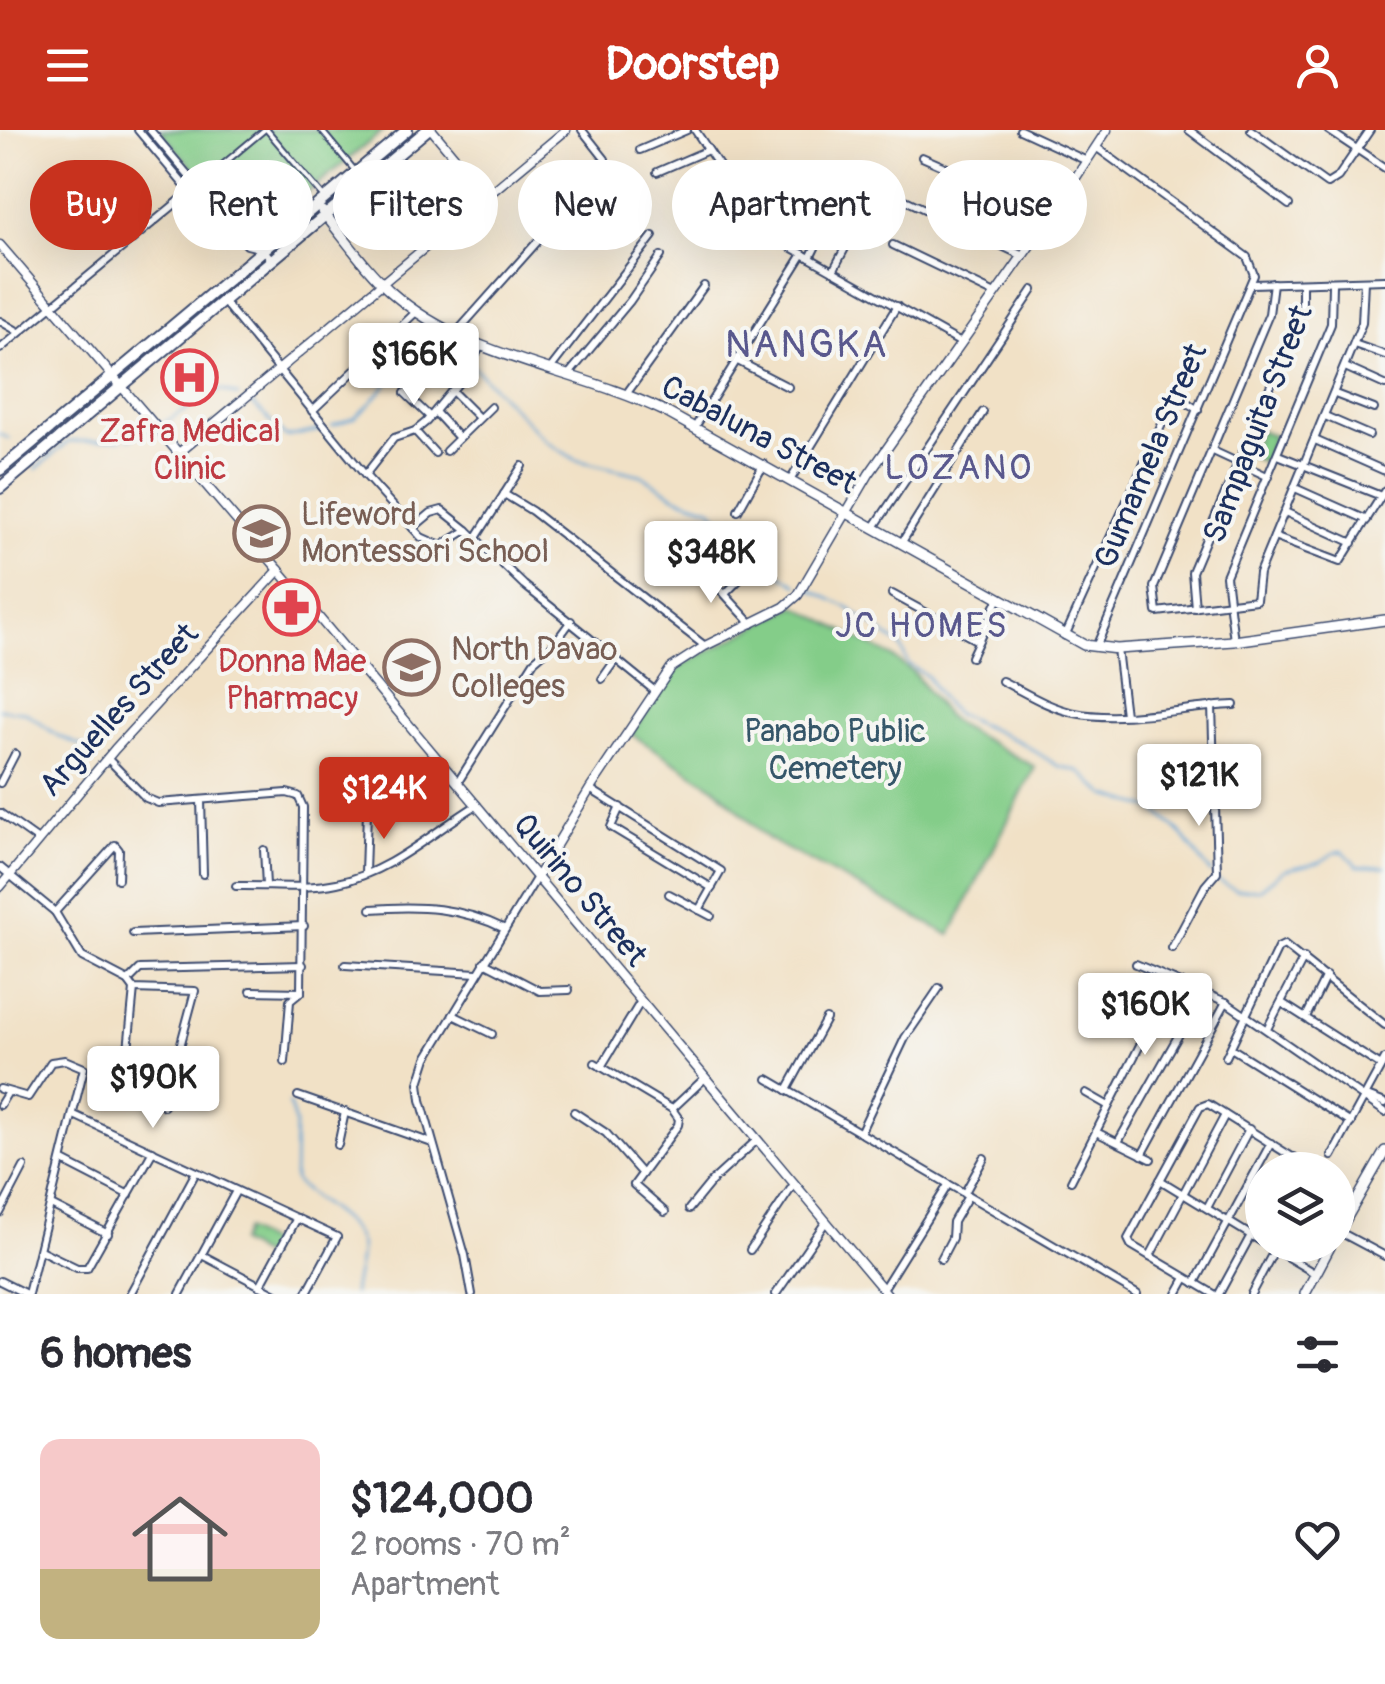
<!DOCTYPE html>
<html lang="en">
<head>
<meta charset="utf-8">
<style>
  body { margin:0; font-family:Pangolin,sans-serif; background:#f2f2f3; color:#2b2b33; height:100vh; display:flex; flex-direction:column; font-size:38px; white-space:nowrap }
  * { box-sizing:border-box; margin:0 }
  p { font-size:32px; color:#7c7c81 }
  .icon { flex:none; width:55px; height:55px; fill:none; stroke:currentColor; stroke-width:2; stroke-linecap:round; stroke-linejoin:round }
  .map { position:relative; height:1164px; overflow:hidden }
  .side { display:flex; flex-direction:column; background:#fff; flex:1 }
  .side>* { flex:none }
  .top-card { position:absolute; left:30px; top:30px; width:1325px; height:90px; display:flex; gap:20px }
  .buttons { position:absolute; left:1245px; top:1022px; display:grid; gap:20px }
  .buttons a { display:grid; place-items:center; width:110px; height:110px; border-radius:50%; background:#fff; box-shadow:0 10px 40px #0002; font-size:50px }
  .price { position:absolute; translate:-50% -85px; padding:0 22px; border-radius:10px; background:#fff; color:#222; font-size:32px; line-height:65px; filter:drop-shadow(0 2px 5px #0008) }
  .price::after { content:''; position:absolute; left:50%; top:60px; width:30px; height:22px; margin-left:-15px; background:inherit; clip-path:polygon(0 0,100% 0,50% 100%) }
  .price.active { background:#c8321e; color:#fff }
  ul { padding:0; list-style:none }
  li { display:flex; align-items:center; gap:30px; height:250px; padding:0 40px }
  li span { display:grid; place-items:center; flex:none; width:280px; height:200px; border-radius:20px; color:#555 }
  li>.icon { margin-inline-start:auto }
  span .icon { width:120px; height:120px; fill:#fffc; stroke-width:1 }
  li b { font-size:42px }
  h2 { display:flex; justify-content:space-between; align-items:center; height:120px; padding:0 40px; font-size:42px }
  .pill { padding:0 35px; border-radius:45px; background:#fff; box-shadow:0 10px 40px #0002; font-size:35px; line-height:90px }
  .pill.active { background:#c8321e; color:#fff }
  header { display:flex; justify-content:space-between; align-items:center; height:130px; padding:0 40px; background:#c8321e; color:#fff; font-size:45px; font-weight:700 }
  .map>svg:first-child { display:block }
  .green { fill:#84cd89; stroke:#507e74; stroke-width:2.5 }
  .lines { fill:none; stroke-linecap:round; stroke-linejoin:round }
  .stream { stroke:#60a3d4; stroke-width:2.5 }
  .pedestrian-casing { stroke:#3b4a6e; stroke-width:8 }
  .minor-casing { stroke:#3b4a6e; stroke-width:10 }
  .tertiary-casing { stroke:#3b4a6e; stroke-width:11 }
  .secondary-casing { stroke:#3b4a6e; stroke-width:12 }
  .trunk-casing { stroke:#3b4a6e; stroke-width:14 }
  .pedestrian { stroke:#fff; stroke-width:4 }
  .minor { stroke:#fff; stroke-width:6 }
  .tertiary { stroke:#fff; stroke-width:8 }
  .secondary { stroke:#fff; stroke-width:9 }
  .trunk { stroke:#fff; stroke-width:10 }
  .labels { text-anchor:middle; dominant-baseline:central; stroke-width:8; stroke-linejoin:round; paint-order:stroke }
  .street-label { font-size:32px; fill:#1b2f5e; stroke:#f6f6f2 }
  .health-label { font-size:32px; fill:#be3a42; stroke:#f6f6f2 }
  .education-label { font-size:32px; fill:#785e54; stroke:#f6f6f2; text-anchor:start }
  .park-label { font-size:32px; fill:#355669; stroke:#f6f6f2 }
  .neighbourhood-label { font-size:35px; letter-spacing:2.5px; fill:#59588d; stroke:#f6f6f2 }
  .quarter-label { font-size:38px; letter-spacing:2.5px; fill:#59588d; stroke:#f6f6f2 }
</style>
</head>
<body>
<header><svg class="icon" aria-label="menu" viewBox="0 0 24 24"><path d="M4 6h16M4 12h16M4 18h16"/></svg>Doorstep<svg class="icon" aria-label="person" viewBox="0 0 24 24"><circle cx="12" cy="8" r="4"/><path d="M4 21q1-7 8-7t8 7"/></svg></header>
<div class="map">
<svg width="1385" height="1164" viewBox="0 0 1385 1164">
  <rect width="100%" height="100%" fill="#f6f6f2"/>
  <filter id="ink" filterUnits="userSpaceOnUse"><feTurbulence type="fractalNoise" baseFrequency=".01" numOctaves="2"/><feDisplacementMap in="SourceGraphic" scale="20" xChannelSelector="R" yChannelSelector="G"/><feConvolveMatrix kernelMatrix="1 2 1 2 8 2 1 2 1" color-interpolation-filters="sRGB"/></filter>
  <filter id="wash" filterUnits="userSpaceOnUse"><feTurbulence type="fractalNoise" baseFrequency=".0048" numOctaves="4" result="noise"/><feDisplacementMap in="SourceGraphic" scale="40" xChannelSelector="R" yChannelSelector="G"/><feGaussianBlur stdDeviation="2.25" result="paint"/><feColorMatrix in="noise" values="0 0 0 0 0 0 0 0 0 0 0 0 0 0 0 0 0 1.4 0 .05"/><feComposite in="paint" operator="in"/></filter>
  <g filter="url(#wash)">
    <rect width="100%" height="100%" fill="#f1e1c6"/>
    <!-- green -->
    <g class="green">
      <path d="M160,0H384L252,108Z"/>
      <path d="M1260,300L1274,306L1263,332L1249,326Z"/>
      <path d="M796,476L891,526L914,543L944,584L957,595L1035,637L950,805L768,709L717,659L631,604L671,546L684,534Z"/>
      <path d="M245,1100L271,1114L265,1127L239,1113Z"/>
    </g>
    <g class="lines">
      <!-- stream -->
      <g class="stream">
        <path d="M474,237L547,312L576,330L641,345L679,368L711,378L753,427L798,455"/>
        <path d="M251,272L286,307L322,300"/>
        <path d="M163,293L221,260L238,266"/>
        <path d="M332,296L355,287L368,276L403,235L466,233"/>
        <path d="M0,304L10,309"/>
        <path d="M129,309L153,299"/>
        <path d="M36,339L68,312L122,309"/>
        <path d="M808,458L847,477L900,515L908,534L927,546L944,573L956,584L1022,613L1058,636L1079,641L1106,665L1150,678L1160,684L1182,705L1211,743"/>
        <path d="M0,579L25,582L58,606L98,623"/>
        <path d="M1219,751L1237,760L1260,759L1284,740L1320,732L1336,722L1343,721L1357,736L1385,737"/>
        <path d="M289,974L295,993L294,1050C312,1072 357,1091 360,1117C361,1132 354,1148 353,1164"/>
      </g>
    </g>
  </g>
  <g filter="url(#ink)">
    <g class="lines">
      <defs>
        <g id="pedestrian">
          <path d="M267,0L322,65"/>
          <path d="M321,0L356,42"/>
          <path d="M197,56L264,0"/>
        </g>
        <g id="minor">
          <path d="M138,0L190,62"/>
          <path d="M150,0L247,115L263,119L272,130"/>
          <path d="M695,0L758,94L776,109L961,213"/>
          <path d="M1020,0L1087,31"/>
          <path d="M1189,0L1289,75"/>
          <path d="M1251,0L1327,54L1338,47L1370,0"/>
          <path d="M1328,0L1385,38"/>
          <path d="M640,20L687,0"/>
          <path d="M922,27L1052,84"/>
          <path d="M657,42L708,20"/>
          <path d="M897,66L1023,126"/>
          <path d="M893,115L995,164"/>
          <path d="M810,128L848,51"/>
          <path d="M833,141L853,103"/>
          <path d="M1273,153L1269,184L1154,457L1157,482L1256,470L1259,443L1362,193L1364,151"/>
          <path d="M1253,154L1385,150"/>
          <path d="M223,171L365,345L421,407L441,416L467,400L524,455L655,561"/>
          <path d="M0,191L19,202"/>
          <path d="M456,203L604,37L605,29L582,0"/>
          <path d="M1354,214L1385,225"/>
          <path d="M0,219L197,56"/>
          <path d="M736,230L788,257"/>
          <path d="M1345,237L1385,255"/>
          <path d="M428,239L405,263L430,287"/>
          <path d="M550,239L653,106"/>
          <path d="M569,244L630,171L661,126"/>
          <path d="M452,261L479,288"/>
          <path d="M627,263L704,156"/>
          <path d="M1335,264L1374,279"/>
          <path d="M312,281L417,181"/>
          <path d="M435,282L459,308"/>
          <path d="M1325,286L1369,305"/>
          <path d="M695,297L803,124"/>
          <path d="M415,301L435,323"/>
          <path d="M1315,310L1385,341"/>
          <path d="M446,321L491,277"/>
          <path d="M1213,321L1269,347"/>
          <path d="M1278,325L1381,366"/>
          <path d="M365,345L394,308L415,301L426,292L460,251L481,216"/>
          <path d="M791,349L897,176"/>
          <path d="M1295,358L1367,390"/>
          <path d="M504,364L532,381L705,516"/>
          <path d="M738,381L764,334"/>
          <path d="M1285,382L1353,413"/>
          <path d="M875,396L1033,160"/>
          <path d="M413,398L431,383L442,380L467,400"/>
          <path d="M1274,407L1340,432L1385,360"/>
          <path d="M476,408L522,336"/>
          <path d="M902,412L983,282"/>
          <path d="M696,433L752,494"/>
          <path d="M725,464L749,440"/>
          <path d="M892,464L978,511"/>
          <path d="M1195,478L1192,442L1302,181V153"/>
          <path d="M1065,506L1173,270L1180,268L1198,280"/>
          <path d="M1234,511L1226,446L1331,194L1332,154"/>
          <path d="M1096,517L1254,145L1247,127L1096,17"/>
          <path d="M1117,519L1125,585"/>
          <path d="M971,527L999,468"/>
          <path d="M602,549L616,529"/>
          <path d="M1002,551C1026,563 1049,578 1075,583C1126,593 1183,577 1234,575"/>
          <path d="M107,628L146,668L158,673L287,663L298,666L303,677L301,862"/>
          <path d="M458,652L534,531L554,514L571,491"/>
          <path d="M0,653L15,624"/>
          <path d="M590,659L721,741L699,780"/>
          <path d="M201,670L203,744"/>
          <path d="M620,677L611,697L712,758"/>
          <path d="M0,683L38,710"/>
          <path d="M264,720L266,755"/>
          <path d="M0,737L55,782L82,827L128,851L134,859L195,861L164,976"/>
          <path d="M365,743L367,681"/>
          <path d="M236,756C269,755 304,760 337,753C391,742 431,703 477,675"/>
          <path d="M669,764L711,786"/>
          <path d="M371,779C419,775 461,777 505,799"/>
          <path d="M55,782L115,715L119,720L118,749"/>
          <path d="M133,803L304,796"/>
          <path d="M1172,818L1205,756L1217,742L1212,576"/>
          <path d="M484,832L540,861L569,860"/>
          <path d="M1136,834L1226,872L1385,982"/>
          <path d="M345,835L477,843"/>
          <path d="M128,851L140,839L303,835"/>
          <path d="M251,861L301,862"/>
          <path d="M1282,873L1381,936"/>
          <path d="M453,885L492,904"/>
          <path d="M1306,887L1326,846"/>
          <path d="M1267,899L1304,828"/>
          <path d="M1231,918L1351,993"/>
          <path d="M1226,927L1278,818L1284,815L1385,895"/>
          <path d="M285,932L290,871L301,862"/>
          <path d="M595,933L672,979L679,989L678,995L634,1055L665,1082"/>
          <path d="M601,937L641,871"/>
          <path d="M126,940L134,859"/>
          <path d="M768,949L1137,1164"/>
          <path d="M0,959L28,967L51,932L65,930L84,938L28,1164"/>
          <path d="M787,960L826,889"/>
          <path d="M1086,963L1107,975"/>
          <path d="M298,966L432,1013"/>
          <path d="M1367,966L1385,973"/>
          <path d="M0,975L8,962"/>
          <path d="M672,979L705,948"/>
          <path d="M574,982L606,1003L642,1044"/>
          <path d="M74,985L337,1107L306,1164"/>
          <path d="M1096,1002L1151,1029"/>
          <path d="M860,1003L905,908L939,858"/>
          <path d="M1118,1012L1203,862"/>
          <path d="M338,1015L345,982"/>
          <path d="M1142,1025L1226,872"/>
          <path d="M1332,1026L1385,929"/>
          <path d="M63,1031L129,1065"/>
          <path d="M1287,1040L1294,1027"/>
          <path d="M1160,1050L1262,1112"/>
          <path d="M1071,1051L1173,850"/>
          <path d="M964,1064L984,1028"/>
          <path d="M51,1075L108,1104"/>
          <path d="M1207,1078L1249,999"/>
          <path d="M689,1079L711,1052L757,1010"/>
          <path d="M0,1083L24,1037"/>
          <path d="M1338,1101L1385,1126"/>
          <path d="M1267,1115L1316,1144"/>
          <path d="M40,1120L77,1138H87L153,1021"/>
          <path d="M750,1120L794,1054"/>
          <path d="M202,1125L276,1164"/>
          <path d="M1150,1126L1225,985"/>
          <path d="M941,1129L952,1108L953,1092L968,1066"/>
          <path d="M0,1151L26,1164"/>
          <path d="M1195,1153L1271,1013"/>
          <path d="M260,1156L297,1088"/>
          <path d="M883,1159L948,1055"/>
          <path d="M130,1164L196,1042"/>
          <path d="M180,1164L236,1061"/>
          <path d="M472,1164L465,1125L421,970L419,953L427,928L537,747"/>
          <path d="M776,1164L825,1093"/>
          <path d="M1177,1164L1186,1148"/>
          <path d="M1214,1164L1131,1115L1128,1109L1200,977L1208,974L1313,1040"/>
          <path d="M1219,1164L1262,1085"/>
          <path d="M1251,1164L1277,1115"/>
        </g>
        <g id="tertiary">
          <path d="M432,0L487,66"/>
          <path d="M0,115L279,440L887,1164"/>
          <path d="M180,322L566,0"/>
          <path d="M537,747L590,659L671,538L705,516L784,477L798,465L869,344L1052,84L1107,0"/>
          <path d="M0,757L115,619L279,440"/>
        </g>
        <g id="secondary">
          <path d="M322,81C344,107 365,139 391,162C468,230 575,238 664,281L1084,515L1117,519L1234,511L1385,490"/>
          <path d="M1338,1103L1385,1021"/>
          <path d="M1305,1164L1331,1115"/>
        </g>
        <g id="trunk">
          <path d="M0,340L407,0"/>
          <path d="M0,358L427,0"/>
        </g>
      </defs>
      <!-- pedestrian casing -->
      <use href="#pedestrian" class="pedestrian-casing"/>
      <!-- minor casing -->
      <use href="#minor" class="minor-casing"/>
      <!-- tertiary casing -->
      <use href="#tertiary" class="tertiary-casing"/>
      <!-- secondary casing -->
      <use href="#secondary" class="secondary-casing"/>
      <!-- trunk casing -->
      <use href="#trunk" class="trunk-casing"/>
      <!-- pedestrian -->
      <use href="#pedestrian" class="pedestrian"/>
      <!-- minor -->
      <use href="#minor" class="minor"/>
      <!-- tertiary -->
      <use href="#tertiary" class="tertiary"/>
      <!-- secondary -->
      <use href="#secondary" class="secondary"/>
      <!-- trunk -->
      <use href="#trunk" class="trunk"/>
    </g>
  </g>
  <!-- icons -->
  <defs>
    <symbol id="hospital-ring" viewBox="-11 -11 22 22"><circle r="9.5" fill="#f6f6f2" stroke="#e0444e" stroke-width="1.5"/><path d="M-5-5h3v3.5h4V-5h3V5h-3V1.5h-4V5h-3Z" fill="#e0444e"/></symbol>
    <symbol id="school-ring" viewBox="-11 -11 22 22"><circle r="9.5" fill="#f6f6f2" stroke="#8d6e63" stroke-width="1.5"/><path d="M0-5L7-2L0 1L-7-2ZM-4 1L0 2.5L4 1V4Q0 6-4 4Z" fill="#8d6e63"/></symbol>
    <symbol id="pharmacy-ring" viewBox="-11 -11 22 22"><circle r="9.5" fill="#f6f6f2" stroke="#e0444e" stroke-width="1.5"/><path d="M-2-6h4v4h4v4h-4v4h-4v-4h-4v-4h4Z" fill="#e0444e"/></symbol>
    <symbol id="university-ring" viewBox="-11 -11 22 22"><circle r="9.5" fill="#f6f6f2" stroke="#8d6e63" stroke-width="1.5"/><path d="M0-5L7-2L0 1L-7-2ZM-4 1L0 2.5L4 1V4Q0 6-4 4Z" fill="#8d6e63"/></symbol>
  </defs>
  <g fill-rule="evenodd">
    <use href="#hospital-ring" x="158" y="216" width="63" height="63"/>
    <use href="#school-ring" x="230" y="372" width="63" height="63"/>
    <use href="#pharmacy-ring" x="260" y="446" width="63" height="63"/>
    <use href="#university-ring" x="380" y="506" width="63" height="63"/>
  </g>
  <g class="labels">
    <!-- street labels -->
    <g class="street-label">
      <text transform="translate(1258 294) rotate(-69)">Sampaguita Street</text>
      <text transform="translate(759 305) rotate(28)">Cabaluna Street</text>
      <text transform="translate(1151 326) rotate(-67)">Gumamela Street</text>
      <text transform="translate(119 580) rotate(-48)">Arguelles Street</text>
      <text transform="translate(580 760) rotate(50)">Quirino Street</text>
    </g>
    <!-- health labels -->
    <g class="health-label">
      <text x="190" y="302">Zafra Medical<tspan x="190" dy="37">Clinic</tspan></text>
      <text x="292" y="532">Donna Mae<tspan x="292" dy="37">Pharmacy</tspan></text>
    </g>
    <!-- education labels -->
    <g class="education-label">
      <text x="301" y="385">Lifeword<tspan x="301" dy="37">Montessori School</tspan></text>
      <text x="451" y="520">North Davao<tspan x="451" dy="37">Colleges</tspan></text>
    </g>
    <!-- park labels -->
    <g class="park-label">
      <text x="835" y="602">Panabo Public<tspan x="835" dy="37">Cemetery</tspan></text>
    </g>
    <!-- neighbourhood labels -->
    <g class="neighbourhood-label">
      <text x="959" y="338">LOZANO</text>
      <text x="922" y="496">JC HOMES</text>
    </g>
    <!-- quarter labels -->
    <g class="quarter-label">
      <text x="807" y="215">NANGKA</text>
    </g>
  </g>
</svg>
<div class="buttons">
<a><svg class="icon" aria-label="layers" viewBox="0 0 24 24"><path d="M12 4l9 5-9 5-9-5zM3 14l9 5 9-5"/></svg></a>
</div>
<b class="price" style="left:414px;top:278px">$166K</b>
<b class="price" style="left:711px;top:476px">$348K</b>
<b class="price" style="left:1199px;top:699px">$121K</b>
<b class="price active" style="left:384px;top:712px">$124K</b>
<b class="price" style="left:1145px;top:928px">$160K</b>
<b class="price" style="left:153px;top:1001px">$190K</b>
<div class="top-card">
<a class="pill active">Buy</a>
<a class="pill">Rent</a>
<a class="pill">Filters</a>
<a class="pill">New</a>
<a class="pill">Apartment</a>
<a class="pill">House</a>
</div>
</div>
<section class="side">
<h2>6 homes<svg class="icon" aria-label="filters" viewBox="0 0 24 24"><path d="M4 7h16M4 17h16"/><circle cx="9" cy="7" r="2"/><circle cx="15" cy="17" r="2"/></svg></h2>
<ul>
<li><span style="background:linear-gradient(#f6c9c9 65%,#c2b280 0)"><svg class="icon" aria-label="home" viewBox="0 0 24 24"><path d="M3 11l9-7 9 7M6 9v11h12V9"/></svg></span><div><b>$124,000</b><p>2 rooms · 70 m²</p><p>Apartment</p></div><svg class="icon" aria-label="heart" viewBox="0 0 24 24"><path d="M12 20l-8-8c-3-5 5-10 8-4 3-6 11-1 8 4z"/></svg></li>
</ul>
</section>
</body>
</html>
